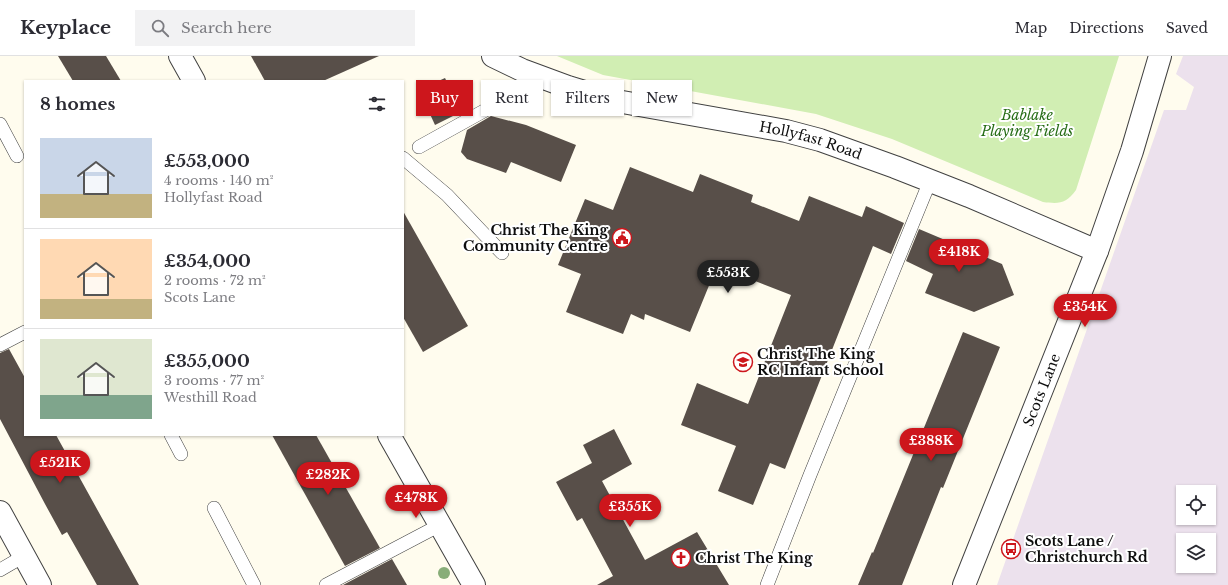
<!DOCTYPE html>
<html lang="en">
<head>
<meta charset="utf-8">
<style>
  body { margin:0; font-family:"Libre Baskerville",serif; background:#f2f2f3; color:#2b2b33; height:100vh; display:flex; flex-direction:column; font-size:15px; white-space:nowrap }
  * { box-sizing:border-box; margin:0 }
  p { font-size:13px; color:#7c7c81 }
  .icon { flex:none; width:22px; height:22px; fill:none; stroke:currentColor; stroke-width:2; stroke-linecap:round; stroke-linejoin:round }
  .map { position:relative; flex:1; overflow:hidden }
  .side { position:absolute; left:24px; top:24px; width:380px; height:356px; display:flex; flex-direction:column; background:#fff; border-radius:0px; box-shadow:0 1px 3px #0004 }
  .side>* { flex:none }
  .banner { position:absolute; left:416px; top:24px; width:380px; height:36px; display:flex; gap:8px }
  .fabs { position:absolute; left:1176px; top:429px; display:grid; gap:8px }
  .fabs a { display:grid; place-items:center; width:40px; height:40px; border-radius:0px; background:#fff; box-shadow:0 1px 3px #0004; font-size:20px }
  .price { position:absolute; translate:-50% -34px; padding:0 9px; border-radius:14px; background:#cd161c; color:#fff; font-size:13px; line-height:26px; filter:drop-shadow(0 1px 2px #0008) }
  .price::after { content:''; position:absolute; left:50%; top:24px; width:12px; height:9px; margin-left:-6px; background:inherit; clip-path:polygon(0 0,100% 0,50% 100%) }
  .price.current { background:#222; color:#fff }
  ul { padding:0; list-style:none }
  li { display:flex; align-items:center; gap:12px; height:100px; padding:0 16px }
  li+li { border-top:1px solid #e1e1e2 }
  li span { display:grid; place-items:center; flex:none; width:112px; height:80px; border-radius:0px; color:#555 }
  li>.icon { margin-inline-start:auto }
  span .icon { width:48px; height:48px; fill:#fffc; stroke-width:1 }
  li b { font-size:17px }
  h2 { display:flex; justify-content:space-between; align-items:center; height:48px; padding:0 16px; font-size:17px }
  .tag { padding:0 14px; border-radius:0px; background:#fff; box-shadow:0 1px 3px #0004; font-size:14px; line-height:36px }
  .tag.current { background:#cd161c; color:#fff }
  header { display:flex; align-items:center; gap:24px; box-sizing:border-box; height:56px; padding:0 20px; background:#fff; border-bottom:1px solid #e1e1e2 }
  header strong { font-size:19px }
  nav { display:flex; gap:22px; margin-inline-start:auto; font-size:14px }
  .search { width:280px; height:36px; background:#f2f2f3; display:flex; align-items:center; gap:10px; box-sizing:border-box; padding:0 14px; border-radius:0px; color:#7c7c81; font-size:15px }
  .map>svg:first-child { display:block }
  .industrial { fill:#ece1ed; fill-rule:evenodd }
  .green { fill:#d1eeb3 }
  .building { fill:#584f49 }
  .lines { fill:none; stroke-linecap:round; stroke-linejoin:round }
  .service-casing { stroke:#414141; stroke-width:14 }
  .minor-casing { stroke:#414141; stroke-width:24 }
  .tertiary-casing { stroke:#414141; stroke-width:24 }
  .service { stroke:#fff; stroke-width:13 }
  .minor { stroke:#fff; stroke-width:22 }
  .tertiary { stroke:#fff; stroke-width:22 }
  .tree { fill:#88ad78 }
  .labels { text-anchor:middle; dominant-baseline:central; stroke-width:4; stroke-linejoin:round; paint-order:stroke }
  .park-label { font-size:14px; font-style:italic; fill:#276d17; stroke:#fff }
  .street-label { font-size:14px; fill:#0e0e0e; stroke:#fff }
  .poi-label { font-size:14px; font-weight:bold; fill:#0e0e0e; stroke:#fff; text-anchor:start }
</style>
</head>
<body>
<header>
<strong>Keyplace</strong>
<div class="search"><svg class="icon" aria-label="search" viewBox="0 0 24 24"><circle cx="10" cy="10" r="6"/><path d="M15 15l6 6"/></svg>Search here</div>
<nav><a>Map</a><a>Directions</a><a>Saved</a></nav>
</header>
<div class="map">
<svg width="1228" height="529" viewBox="0 0 1228 529">
  <rect width="100%" height="100%" fill="#fffcee"/>
  <!-- industrial -->
  <path class="industrial" d="M1183,0H1228V529H997L1164,54H1186L1194,31L1176,18ZM1183,436H1209V462H1183ZM1183,484H1209V510H1183Z"/>
  <!-- green -->
  <path class="green" d="M557,0H1119L1076,134C1066,148 1059,148 1043,146L892,83L816,58L603,19Z"/>
  <!-- building -->
  <g class="building">
    <path d="M58,0H106L121,25H73Z"/>
    <path d="M251,0H379L323,25H265Z"/>
    <path d="M445,22L461,56L435,69L419,34Z"/>
    <path d="M491,60L526,69L576,89L561,126L511,106L506,117L467,103L461,96L467,74Z"/>
    <path d="M630,111L693,136L700,118L753,139L751,146L799,165L809,140L862,161L866,150L904,167L891,198L873,190L785,413L770,407L753,449L718,435L736,390L681,369L697,327L748,348L791,239L717,210L690,276L645,258L644,264L631,258L623,278L566,256L581,218L558,209L585,143L613,154Z"/>
    <path d="M403,155L468,270L423,296L403,261Z"/>
    <path d="M919,173L1002,208L1014,239L974,256L925,237L933,218L906,205Z"/>
    <path d="M963,276L1000,291L943,432L941,431L902,529H858L872,496L873,497Z"/>
    <path d="M9,293L25,322V379H56L139,529H97L67,476L62,479L45,448L0,363V297Z"/>
    <path d="M614,373L632,408L602,425L645,504L697,476L729,529H597L613,520L582,462L577,465L556,426L592,407L583,389Z"/>
    <path d="M272,379H316L380,492L345,510Z"/>
    <path d="M392,503L407,529H343Z"/>
  </g>
  <g class="lines">
    <defs>
      <g id="service">
        <path d="M0,68L17,100"/>
        <path d="M419,91L500,46L535,19"/>
        <path d="M403,102L447,139L502,197"/>
        <path d="M0,289L25,276"/>
        <path d="M171,379L181,398"/>
        <path d="M214,452L254,529"/>
        <path d="M0,514L24,500"/>
        <path d="M326,529L440,469"/>
        <path d="M767,529L810,419L930,125"/>
      </g>
      <g id="minor">
        <path id="s1" d="M493,0L522,14L568,31L611,44L786,75L820,84L895,111L969,140L1097,195"/>
        <path d="M0,456L40,529"/>
        <path id="s2" d="M964,529L1097,195L1132,95L1160,0"/>
      </g>
      <g id="tertiary">
        <path d="M180,0L194,25"/>
        <path d="M389,379L474,529"/>
      </g>
    </defs>
    <!-- service casing -->
    <use href="#service" class="service-casing"/>
    <!-- minor casing -->
    <use href="#minor" class="minor-casing"/>
    <!-- tertiary casing -->
    <use href="#tertiary" class="tertiary-casing"/>
    <!-- service -->
    <use href="#service" class="service"/>
    <!-- minor -->
    <use href="#minor" class="minor"/>
    <!-- tertiary -->
    <use href="#tertiary" class="tertiary"/>
  </g>
  <!-- trees -->
  <g class="tree">
    <circle cx="412" cy="449" r="6"/>
    <circle cx="444" cy="517" r="6"/>
  </g>
  <!-- icons -->
  <defs>
    <symbol id="civic-ring" viewBox="-11 -11 22 22"><circle r="9.5" fill="#fff" stroke="#cd161c" stroke-width="1.5"/><path d="M-.6-6.5H3V-4.5H.6V-3L4-1V1h2V6H-6V1h2V-1L-.6-3ZM-1.2 2.5V6h2.4V2.5Z" fill="#cd161c"/></symbol>
    <symbol id="school-ring" viewBox="-11 -11 22 22"><circle r="9.5" fill="#fff" stroke="#cd161c" stroke-width="1.5"/><path d="M0-5L7-2L0 1L-7-2ZM-4 1L0 2.5L4 1V4Q0 6-4 4Z" fill="#cd161c"/></symbol>
    <symbol id="bus-ring" viewBox="-11 -11 22 22"><circle r="9.5" fill="#fff" stroke="#cd161c" stroke-width="1.5"/><path d="M-5-6H5V4H4V6H2V4H-2V6H-4V4H-5ZM-3.5-4V0h7V-4ZM-3.5 1.2v1.5H-2V1.2ZM2 1.2v1.5H3.5V1.2Z" fill="#cd161c"/></symbol>
    <symbol id="church-ring" viewBox="-11 -11 22 22"><circle r="9.5" fill="#fff" stroke="#cd161c" stroke-width="1.5"/><path d="M-1.2-6h2.4v3.5h3.3v2.4h-3.3V6h-2.4V-.1h-3.3v-2.4h3.3Z" fill="#cd161c"/></symbol>
  </defs>
  <g fill-rule="evenodd">
    <use href="#civic-ring" x="611" y="171" width="22" height="22"/>
    <use href="#school-ring" x="732" y="295" width="22" height="22"/>
    <use href="#bus-ring" x="1000" y="482" width="22" height="22"/>
    <use href="#church-ring" x="670" y="491" width="22" height="22"/>
  </g>
  <g class="labels">
    <!-- park labels -->
    <g class="park-label">
      <text x="1027" y="59">Bablake<tspan x="1027" dy="16">Playing Fields</tspan></text>
    </g>
    <!-- street labels -->
    <g class="street-label">
      <text stroke="none"><textPath href="#s1" startOffset="330">Hollyfast Road</textPath></text>
      <text stroke="none"><textPath href="#s2" startOffset="210">Scots Lane</textPath></text>
    </g>
    <!-- poi labels -->
    <g class="poi-label">
      <text x="608" y="174" text-anchor="end">Christ The King<tspan x="608" dy="16">Community Centre</tspan></text>
      <text x="757" y="298">Christ The King<tspan x="757" dy="16">RC Infant School</tspan></text>
      <text x="1025" y="485">Scots Lane /<tspan x="1025" dy="16">Christchurch Rd</tspan></text>
      <text x="695" y="502">Christ The King</text>
    </g>
  </g>
</svg>
<div class="fabs">
<a><svg class="icon" aria-label="locate" viewBox="0 0 24 24"><circle cx="12" cy="12" r="6"/><path d="M12 2v4M12 18v4M2 12h4M18 12h4"/></svg></a>
<a><svg class="icon" aria-label="layers" viewBox="0 0 24 24"><path d="M12 4l9 5-9 5-9-5zM3 14l9 5 9-5"/></svg></a>
</div>
<b class="price" style="left:959px;top:217px">£418K</b>
<b class="price current" style="left:728px;top:238px">£553K</b>
<b class="price" style="left:1085px;top:272px">£354K</b>
<b class="price" style="left:931px;top:406px">£388K</b>
<b class="price" style="left:60px;top:428px">£521K</b>
<b class="price" style="left:328px;top:440px">£282K</b>
<b class="price" style="left:416px;top:463px">£478K</b>
<b class="price" style="left:630px;top:472px">£355K</b>
<div class="banner">
<a class="tag current">Buy</a>
<a class="tag">Rent</a>
<a class="tag">Filters</a>
<a class="tag">New</a>
</div>
<section class="side">
<h2>8 homes<svg class="icon" aria-label="filters" viewBox="0 0 24 24"><path d="M4 7h16M4 17h16"/><circle cx="9" cy="7" r="2"/><circle cx="15" cy="17" r="2"/></svg></h2>
<ul>
<li><span style="background:linear-gradient(#c9d6e8 70%,#c2b280 0)"><svg class="icon" aria-label="home" viewBox="0 0 24 24"><path d="M3 11l9-7 9 7M6 9v11h12V9"/></svg></span><div><b>£553,000</b><p>4 rooms · 140 m²</p><p>Hollyfast Road</p></div></li>
<li><span style="background:linear-gradient(#ffd9b3 75%,#c2b280 0)"><svg class="icon" aria-label="home" viewBox="0 0 24 24"><path d="M3 11l9-7 9 7M6 9v11h12V9"/></svg></span><div><b>£354,000</b><p>2 rooms · 72 m²</p><p>Scots Lane</p></div></li>
<li><span style="background:linear-gradient(#dfe7d0 70%,#7fa58c 0)"><svg class="icon" aria-label="home" viewBox="0 0 24 24"><path d="M3 11l9-7 9 7M6 9v11h12V9"/></svg></span><div><b>£355,000</b><p>3 rooms · 77 m²</p><p>Westhill Road</p></div></li>
</ul>
</section>
</div>
</body>
</html>
